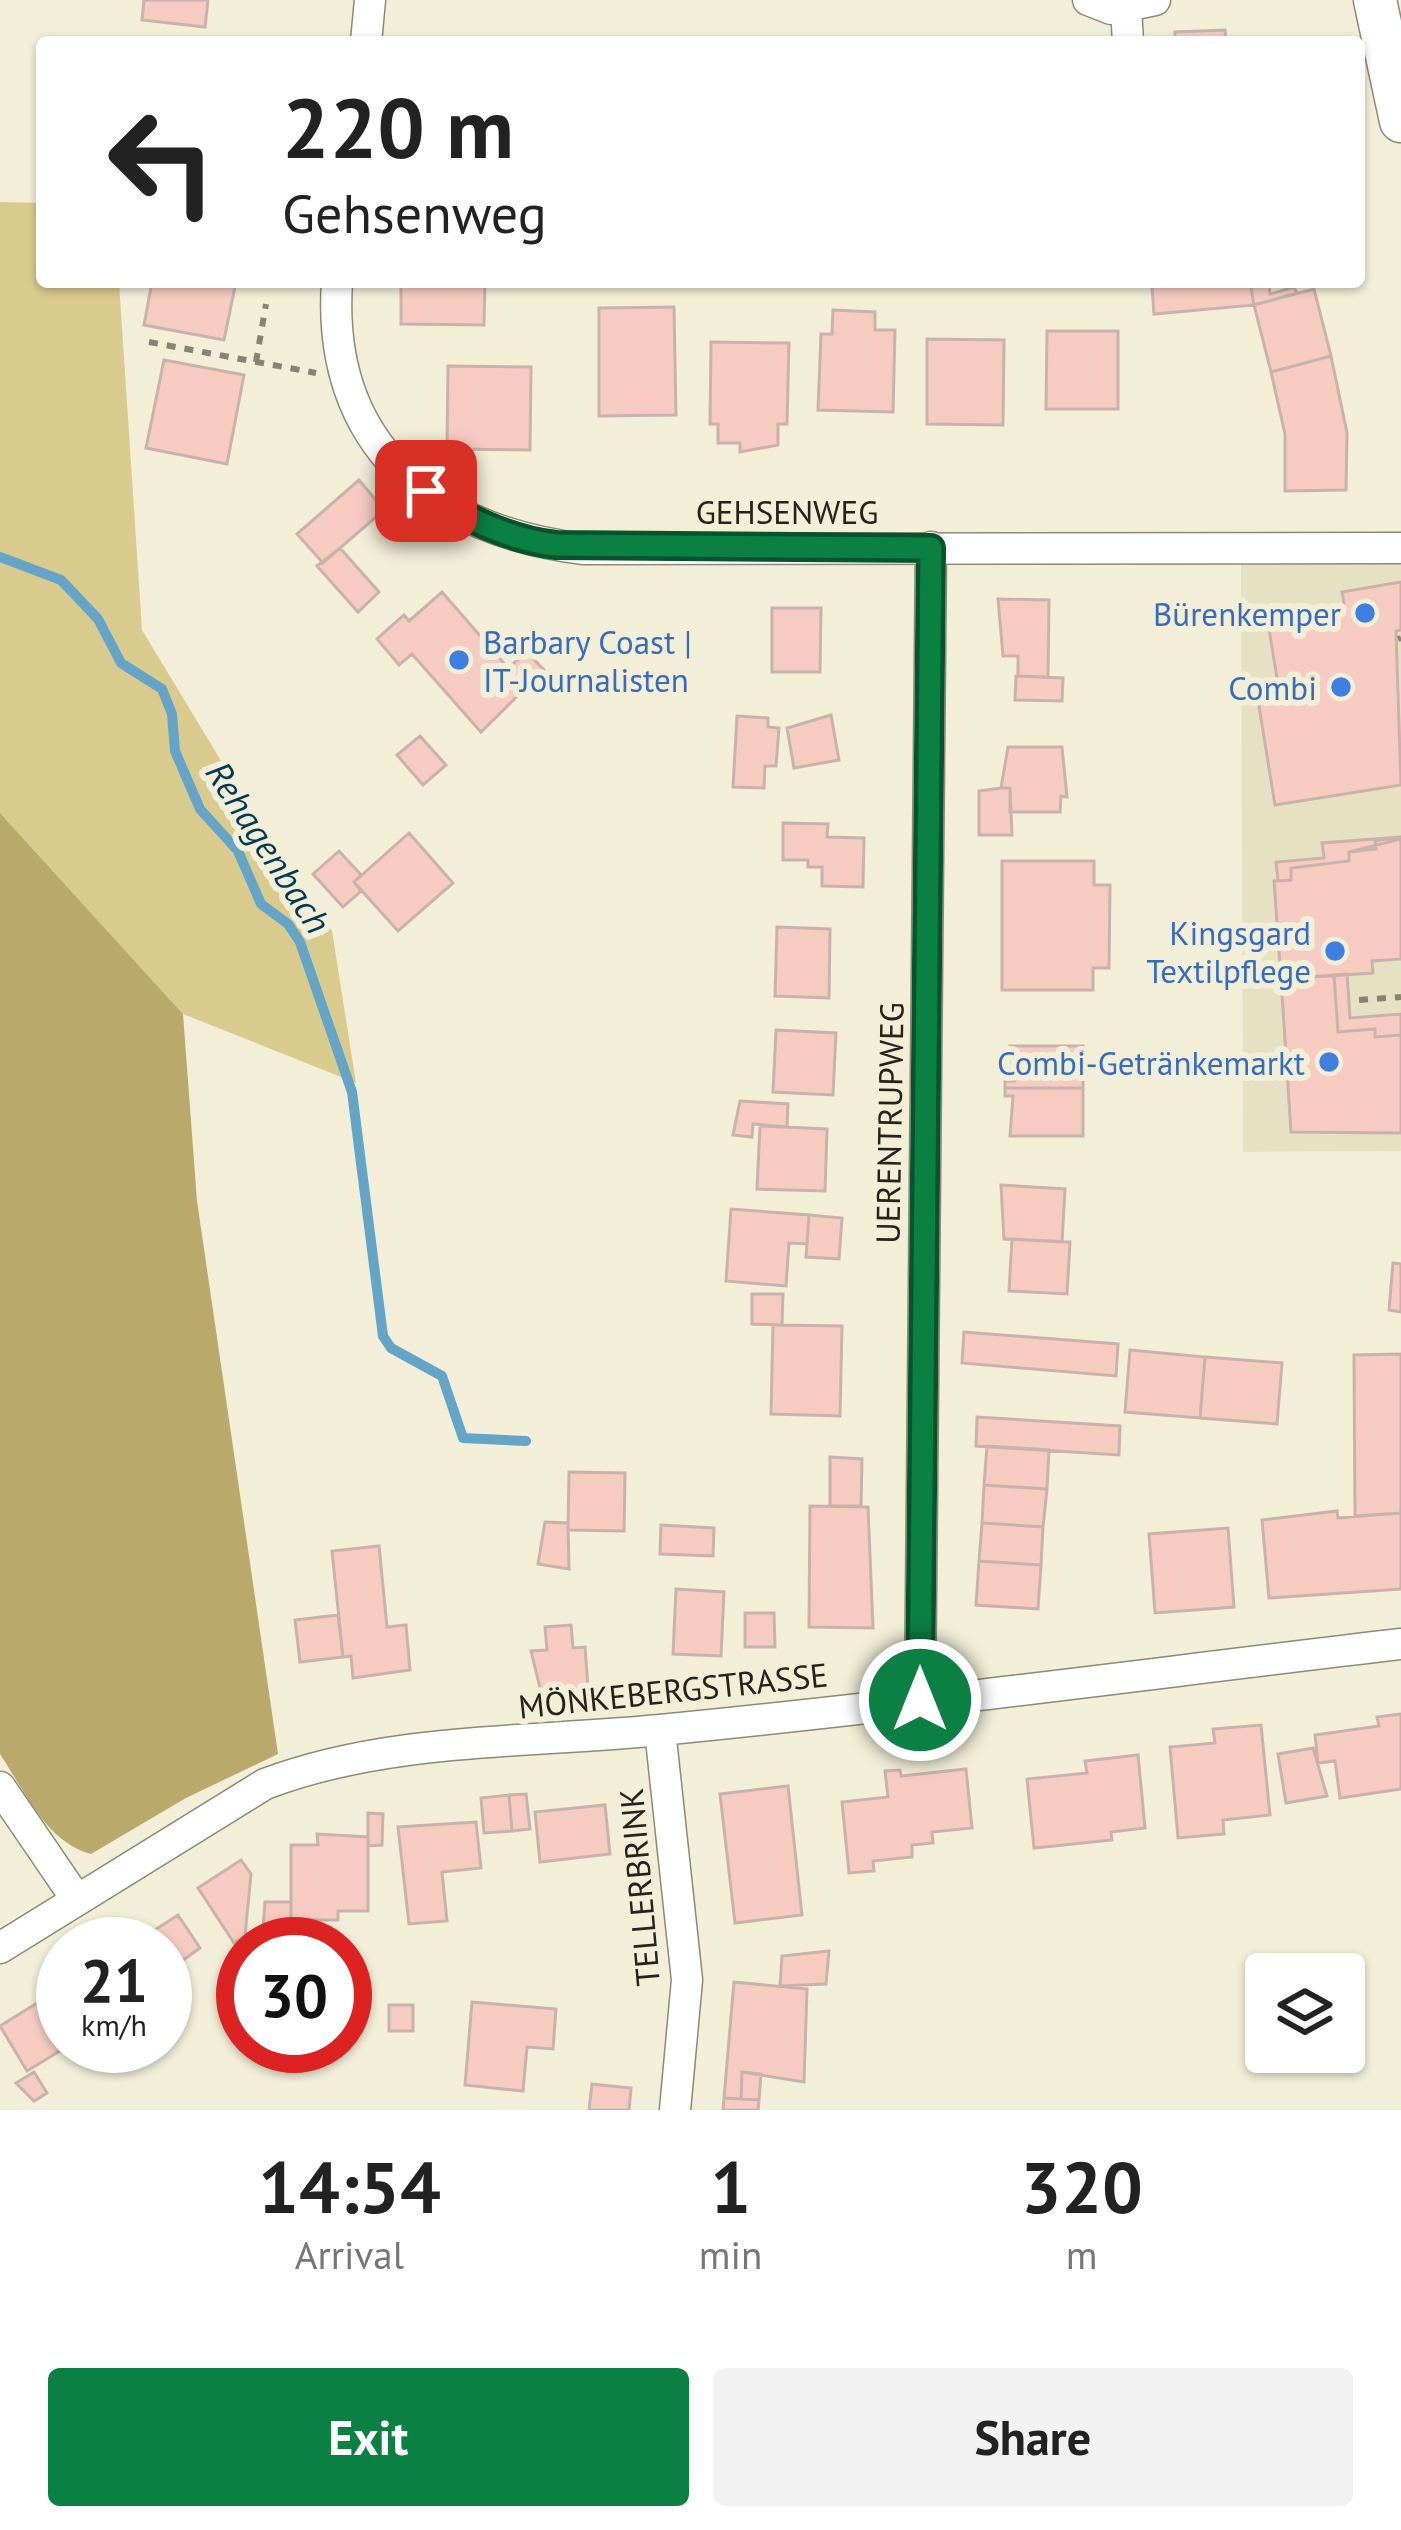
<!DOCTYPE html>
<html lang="en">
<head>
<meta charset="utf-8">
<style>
  body { margin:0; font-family:"PT Sans",sans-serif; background:#f2f2f2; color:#222; height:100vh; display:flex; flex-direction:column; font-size:45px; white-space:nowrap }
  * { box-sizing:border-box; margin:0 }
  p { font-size:39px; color:#767676 }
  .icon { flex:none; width:66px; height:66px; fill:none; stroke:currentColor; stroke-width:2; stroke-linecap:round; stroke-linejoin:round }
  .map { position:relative; height:2110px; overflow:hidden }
  .sheet { display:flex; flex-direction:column; background:#fff; flex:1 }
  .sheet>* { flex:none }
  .guide { position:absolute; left:36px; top:36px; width:1329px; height:252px; border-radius:12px; box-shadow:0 3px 9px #0004; background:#fff; color:#222; overflow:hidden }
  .buttons { position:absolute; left:1245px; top:1953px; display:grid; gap:24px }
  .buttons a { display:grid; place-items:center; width:120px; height:120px; border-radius:12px; background:#fff; box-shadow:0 3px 9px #0004; font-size:60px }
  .speed { position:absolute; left:36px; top:1917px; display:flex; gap:24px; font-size:60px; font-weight:700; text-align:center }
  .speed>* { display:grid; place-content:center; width:156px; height:156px; border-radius:50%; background:#fff; box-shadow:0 3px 9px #0004; line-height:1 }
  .speed small { font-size:30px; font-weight:400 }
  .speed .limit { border:18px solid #d22; background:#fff; color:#111 }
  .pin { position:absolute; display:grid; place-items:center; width:102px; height:102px; color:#fff; margin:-51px; border-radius:24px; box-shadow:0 6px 18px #0006 }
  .me { position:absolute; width:132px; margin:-66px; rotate:0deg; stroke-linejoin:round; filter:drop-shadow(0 0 9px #0008) }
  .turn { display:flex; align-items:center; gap:42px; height:252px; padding:0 48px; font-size:54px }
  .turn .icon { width:156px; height:156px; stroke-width:2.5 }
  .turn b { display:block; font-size:84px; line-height:102px }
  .eta { display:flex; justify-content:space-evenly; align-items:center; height:204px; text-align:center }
  .eta b { font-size:72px; font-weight:800; line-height:84px }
  .cta { display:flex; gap:24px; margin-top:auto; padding:24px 48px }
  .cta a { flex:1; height:138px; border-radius:12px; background:#0b8043; color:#fff; font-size:48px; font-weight:800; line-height:138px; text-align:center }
  .cta a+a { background:#f2f2f2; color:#222 }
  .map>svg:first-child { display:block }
</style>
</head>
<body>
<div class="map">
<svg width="1401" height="2110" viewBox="0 0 1401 2110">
  <rect width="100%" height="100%" fill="#f2eed8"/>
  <!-- built -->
  <path fill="#e7e1c4" d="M1241,563H1401V1151L1243,1152Z"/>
  <!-- green -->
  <path fill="#d9cb8e" d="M0,202L42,203V282H119L142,630L252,812L332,931L356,1083L183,1014L0,813Z"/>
  <!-- forest -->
  <path fill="#b9aa6c" d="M0,813L183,1014L197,1201L278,1754L186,1798L91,1854C46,1842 24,1790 0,1754Z"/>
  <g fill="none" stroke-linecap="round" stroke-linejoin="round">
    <!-- stream -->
    <path stroke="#64a4c7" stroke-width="10" d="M0,557L61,580L98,619L121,663L162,689L172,714L175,751L200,809L238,851L261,904L288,924L300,942L352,1092L383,1336L391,1348L442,1376L463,1438L526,1441"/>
  </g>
  <!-- building -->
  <path fill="#f6ccc2" stroke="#cab2ac" stroke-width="3" d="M144,0H208L205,27L142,20Z
    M1225,30L1226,42H1175V32Z
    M152,282H236L224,340L144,325Z
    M401,282H485L484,325L401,324Z
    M1200,282H1250L1254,305L1154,314L1152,287Z
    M1250,282H1269L1270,294L1294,287L1297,293L1254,305Z
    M1314,289L1331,356L1271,372L1254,305Z
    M674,307L676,415L599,416V308Z
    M833,310L875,312V330H895L893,412L818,410L821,334H832Z
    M1047,331H1118V409H1046Z
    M927,339L1004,340L1003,425L927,424Z
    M711,342L789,343L787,424H778V445L740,452V443H718V424H710Z
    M1331,356L1347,433L1346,490L1285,491V434L1271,372Z
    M164,360L244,375L227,464L146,448Z
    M448,366L531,367L530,450L447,449Z
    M359,480L384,510L323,563L297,534Z
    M340,548L379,592L358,612L317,566Z
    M1401,582V630L1396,631L1401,785L1275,805L1256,688L1278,684L1268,623L1345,610L1342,592Z
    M442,592L508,668L527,652L544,670L481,732L412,654L399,665L377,639L404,615L409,621Z
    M998,599L1049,600L1048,677L1018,676V656H1003Z
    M772,608H821L820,672H772Z
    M1016,676L1063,678L1062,701L1015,700Z
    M831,715L839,760L794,768L787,728Z
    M737,716L768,718V727L779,728L776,766H765L764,788L733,787Z
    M420,736L446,765L423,785L397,755Z
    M1008,747H1062L1067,797L1061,796L1060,812H1010V788H1001Z
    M1001,788H1010L1012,835H979V791Z
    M783,823L828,824L827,837L864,838L863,887L822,886V867H808V860H783Z
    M409,833L453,883L398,931L354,882Z
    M1401,837L1375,841L1376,849L1349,852V861L1291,868V880L1278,881L1276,862L1324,858L1322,843Z
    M1401,839V959L1372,961L1373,973L1281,979L1274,881L1291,880V868L1349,861V852Z
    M339,851L361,875L354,882L361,891L343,907L313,874Z
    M1002,861H1094V885H1110L1109,968H1093V990H1002Z
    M777,927L830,929L829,998L775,996Z
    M1347,974L1350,1018L1401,1014V1035L1375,1037V1029L1338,1032L1334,975Z
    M1334,975L1338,1032L1375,1029V1037L1401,1035V1133L1291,1132L1281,979Z
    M776,1030L836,1033L833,1095L773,1092Z
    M1010,1046H1083V1088H1005V1081H1014Z
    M1005,1088H1083V1136H1010L1013,1096H1005Z
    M740,1101L788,1104L787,1127L753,1124L752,1137L733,1135Z
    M760,1126L827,1129L825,1191L757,1189Z
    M1001,1185L1065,1189L1062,1242L1004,1239Z
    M731,1209L809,1215L807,1244L789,1243L786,1286L726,1281Z
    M809,1215L842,1218L839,1259L806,1257Z
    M1012,1239L1070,1242L1067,1294L1009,1291Z
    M1393,1263L1401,1264V1312L1389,1310Z
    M752,1294H783L782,1325L752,1324Z
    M773,1325L842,1326L840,1416L771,1414Z
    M964,1332L1118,1344L1116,1376L962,1363Z
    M1130,1350L1205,1357L1200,1418L1125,1412Z
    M1401,1354V1513L1355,1516L1354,1355Z
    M1205,1357L1282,1363L1277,1424L1200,1418Z
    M977,1417L1120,1426L1119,1455L976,1446Z
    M987,1446L1049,1450L1047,1489L984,1485Z
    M830,1457L862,1459L861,1506H830Z
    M569,1472L625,1473L624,1531L568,1530Z
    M984,1485L1047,1489L1043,1527L982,1523Z
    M810,1506L868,1507L873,1628L809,1627Z
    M1337,1511L1338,1518L1401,1513V1589L1269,1598L1262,1520Z
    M545,1522L568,1523L569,1569L538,1564Z
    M982,1523L1043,1527L1041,1565L979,1561Z
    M661,1525L714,1528L713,1556L660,1554Z
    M1228,1528L1234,1607L1155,1613L1149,1534Z
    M379,1546L387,1627L406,1625L410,1670L353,1678L351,1656L343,1657L332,1551Z
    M979,1561L1041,1565L1038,1609L976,1605Z
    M676,1589L724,1592L721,1656L673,1654Z
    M745,1613H774L775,1647H745Z
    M338,1615L343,1657L300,1662L295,1620Z
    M571,1625L573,1648L585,1647L588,1688L541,1692L531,1651L547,1650L545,1627Z
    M1401,1714V1789L1340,1798L1335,1761L1318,1763L1315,1735L1379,1726L1377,1717Z
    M1261,1725L1270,1815L1223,1820L1224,1834L1178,1838L1170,1747L1215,1743L1213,1729Z
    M1313,1748L1327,1796L1286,1803L1278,1754Z
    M1138,1755L1145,1828L1111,1832L1112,1840L1034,1848L1027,1779L1087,1773L1085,1761Z
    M966,1769L972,1828L932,1832L933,1843L912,1845V1857L873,1861L874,1871L849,1873L842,1802L888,1797L885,1771L900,1770L901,1776Z
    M788,1786L802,1915L735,1923L720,1794Z
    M526,1794L530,1829L512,1831L509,1795Z
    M509,1795L512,1831L484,1833L481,1798Z
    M605,1805L610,1854L540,1862L535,1812Z
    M368,1813L383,1814L382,1845L368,1846Z
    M476,1822L481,1868L442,1872L447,1921L409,1924L398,1827Z
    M317,1834L368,1837V1911H338V1920H291V1845H318Z
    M241,1860L251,1874L245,1936L234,1943L198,1888Z
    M265,1902H291V1941H262Z
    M178,1915L200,1948L165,1973V1944H133Z
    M829,1951L826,1984L780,1986L782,1956Z
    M734,1982L807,1989L804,2082L742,2072L741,2099L724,2098Z
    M63,1987V2046H68L27,2071L0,2026Z
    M472,2002L556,2009L553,2049L527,2047L523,2091L465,2085Z
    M389,2005H413V2031H389Z
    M34,2072L47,2093L34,2101L16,2083Z
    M742,2072L761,2074L759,2100L741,2099Z
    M592,2084L631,2088L629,2110H589Z
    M724,2098L759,2100L758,2110H723Z"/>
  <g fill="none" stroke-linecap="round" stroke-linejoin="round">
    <!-- street casing -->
    <g stroke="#8d8976" stroke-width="33">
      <path id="street" d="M1088,0L1111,9L1155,0
        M1126,8L1128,42
        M366,42L370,0
        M337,282C326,444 432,531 584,549L1401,548
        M920,1700L931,547
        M660,1730L687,1980L675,2110
        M0,1787L75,1897
        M0,1948L265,1784C389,1737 528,1743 660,1730C907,1706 1154,1673 1401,1644"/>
    </g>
    <!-- secondary casing -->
    <g stroke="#8d8976" stroke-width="45">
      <path id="secondary" d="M1375,0L1401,121"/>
    </g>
    <!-- path -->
    <path stroke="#868375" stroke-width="6" stroke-dasharray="9 9" stroke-linecap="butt" d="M149,342L316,373
      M256,362L266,304
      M1398,639L1401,638
      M1359,1000L1401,997"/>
    <!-- street -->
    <use href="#street" stroke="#fff" stroke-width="30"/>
    <!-- secondary -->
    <use href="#secondary" stroke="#fff" stroke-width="42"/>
  </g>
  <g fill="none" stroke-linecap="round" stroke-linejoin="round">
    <!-- route casing -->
    <g stroke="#07532c" stroke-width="30">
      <path id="route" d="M426,491C462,518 512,540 556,545L931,548L920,1700"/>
    </g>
    <!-- route -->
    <use href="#route" stroke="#0b8043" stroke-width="21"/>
  </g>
  <!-- markers -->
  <g fill="#3f7fe0" stroke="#f2eed8" stroke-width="4.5">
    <circle cx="1365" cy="613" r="12"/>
    <circle cx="459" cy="660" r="12"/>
    <circle cx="1341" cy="687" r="12"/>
    <circle cx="1335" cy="951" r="12"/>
    <circle cx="1329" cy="1062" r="12"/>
  </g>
  <g text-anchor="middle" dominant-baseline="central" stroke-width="12" stroke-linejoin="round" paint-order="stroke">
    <!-- street labels -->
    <g font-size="33" fill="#24221a" stroke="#f2eed8">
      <text x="787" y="511">GEHSENWEG</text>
      <text transform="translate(889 1123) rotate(-89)">UERENTRUPWEG</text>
      <text transform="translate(673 1690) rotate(-6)">MÖNKEBERGSTRASSE</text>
      <text transform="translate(639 1887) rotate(-95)">TELLERBRINK</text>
    </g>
    <!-- shop labels -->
    <g font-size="33" fill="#366cbe" stroke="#f2eed8" text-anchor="end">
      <text x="1341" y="613">Bürenkemper</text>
      <text x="483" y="641" text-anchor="start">Barbary Coast |<tspan x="483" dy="38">IT-Journalisten</tspan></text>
      <text x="1317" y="687">Combi</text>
      <text x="1311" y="932">Kingsgard<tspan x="1311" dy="38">Textilpflege</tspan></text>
      <text x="1305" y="1062">Combi-Getränkemarkt</text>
    </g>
    <!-- water labels -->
    <g font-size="36" font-style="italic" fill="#003a52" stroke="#f2eed8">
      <text transform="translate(269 847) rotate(57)">Rehagenbach</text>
    </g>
  </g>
</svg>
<div class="buttons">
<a><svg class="icon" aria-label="layers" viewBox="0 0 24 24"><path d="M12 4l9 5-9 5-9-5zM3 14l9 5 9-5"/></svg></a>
</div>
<div class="speed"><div>21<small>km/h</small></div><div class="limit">30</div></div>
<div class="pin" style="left:426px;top:491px;background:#d93025"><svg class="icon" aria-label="arrive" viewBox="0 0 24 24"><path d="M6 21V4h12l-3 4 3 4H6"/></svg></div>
<svg class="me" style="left:920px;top:1700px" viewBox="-20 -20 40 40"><circle r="17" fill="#0b8043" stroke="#fff" stroke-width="3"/><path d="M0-11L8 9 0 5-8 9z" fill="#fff"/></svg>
<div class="guide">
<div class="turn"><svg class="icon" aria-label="left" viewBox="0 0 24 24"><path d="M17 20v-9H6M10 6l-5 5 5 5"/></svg><div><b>220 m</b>Gehsenweg</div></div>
</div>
</div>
<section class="sheet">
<div class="eta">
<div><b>14:54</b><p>Arrival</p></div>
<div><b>1</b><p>min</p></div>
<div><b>320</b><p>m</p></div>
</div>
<div class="cta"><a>Exit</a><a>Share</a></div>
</section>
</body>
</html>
